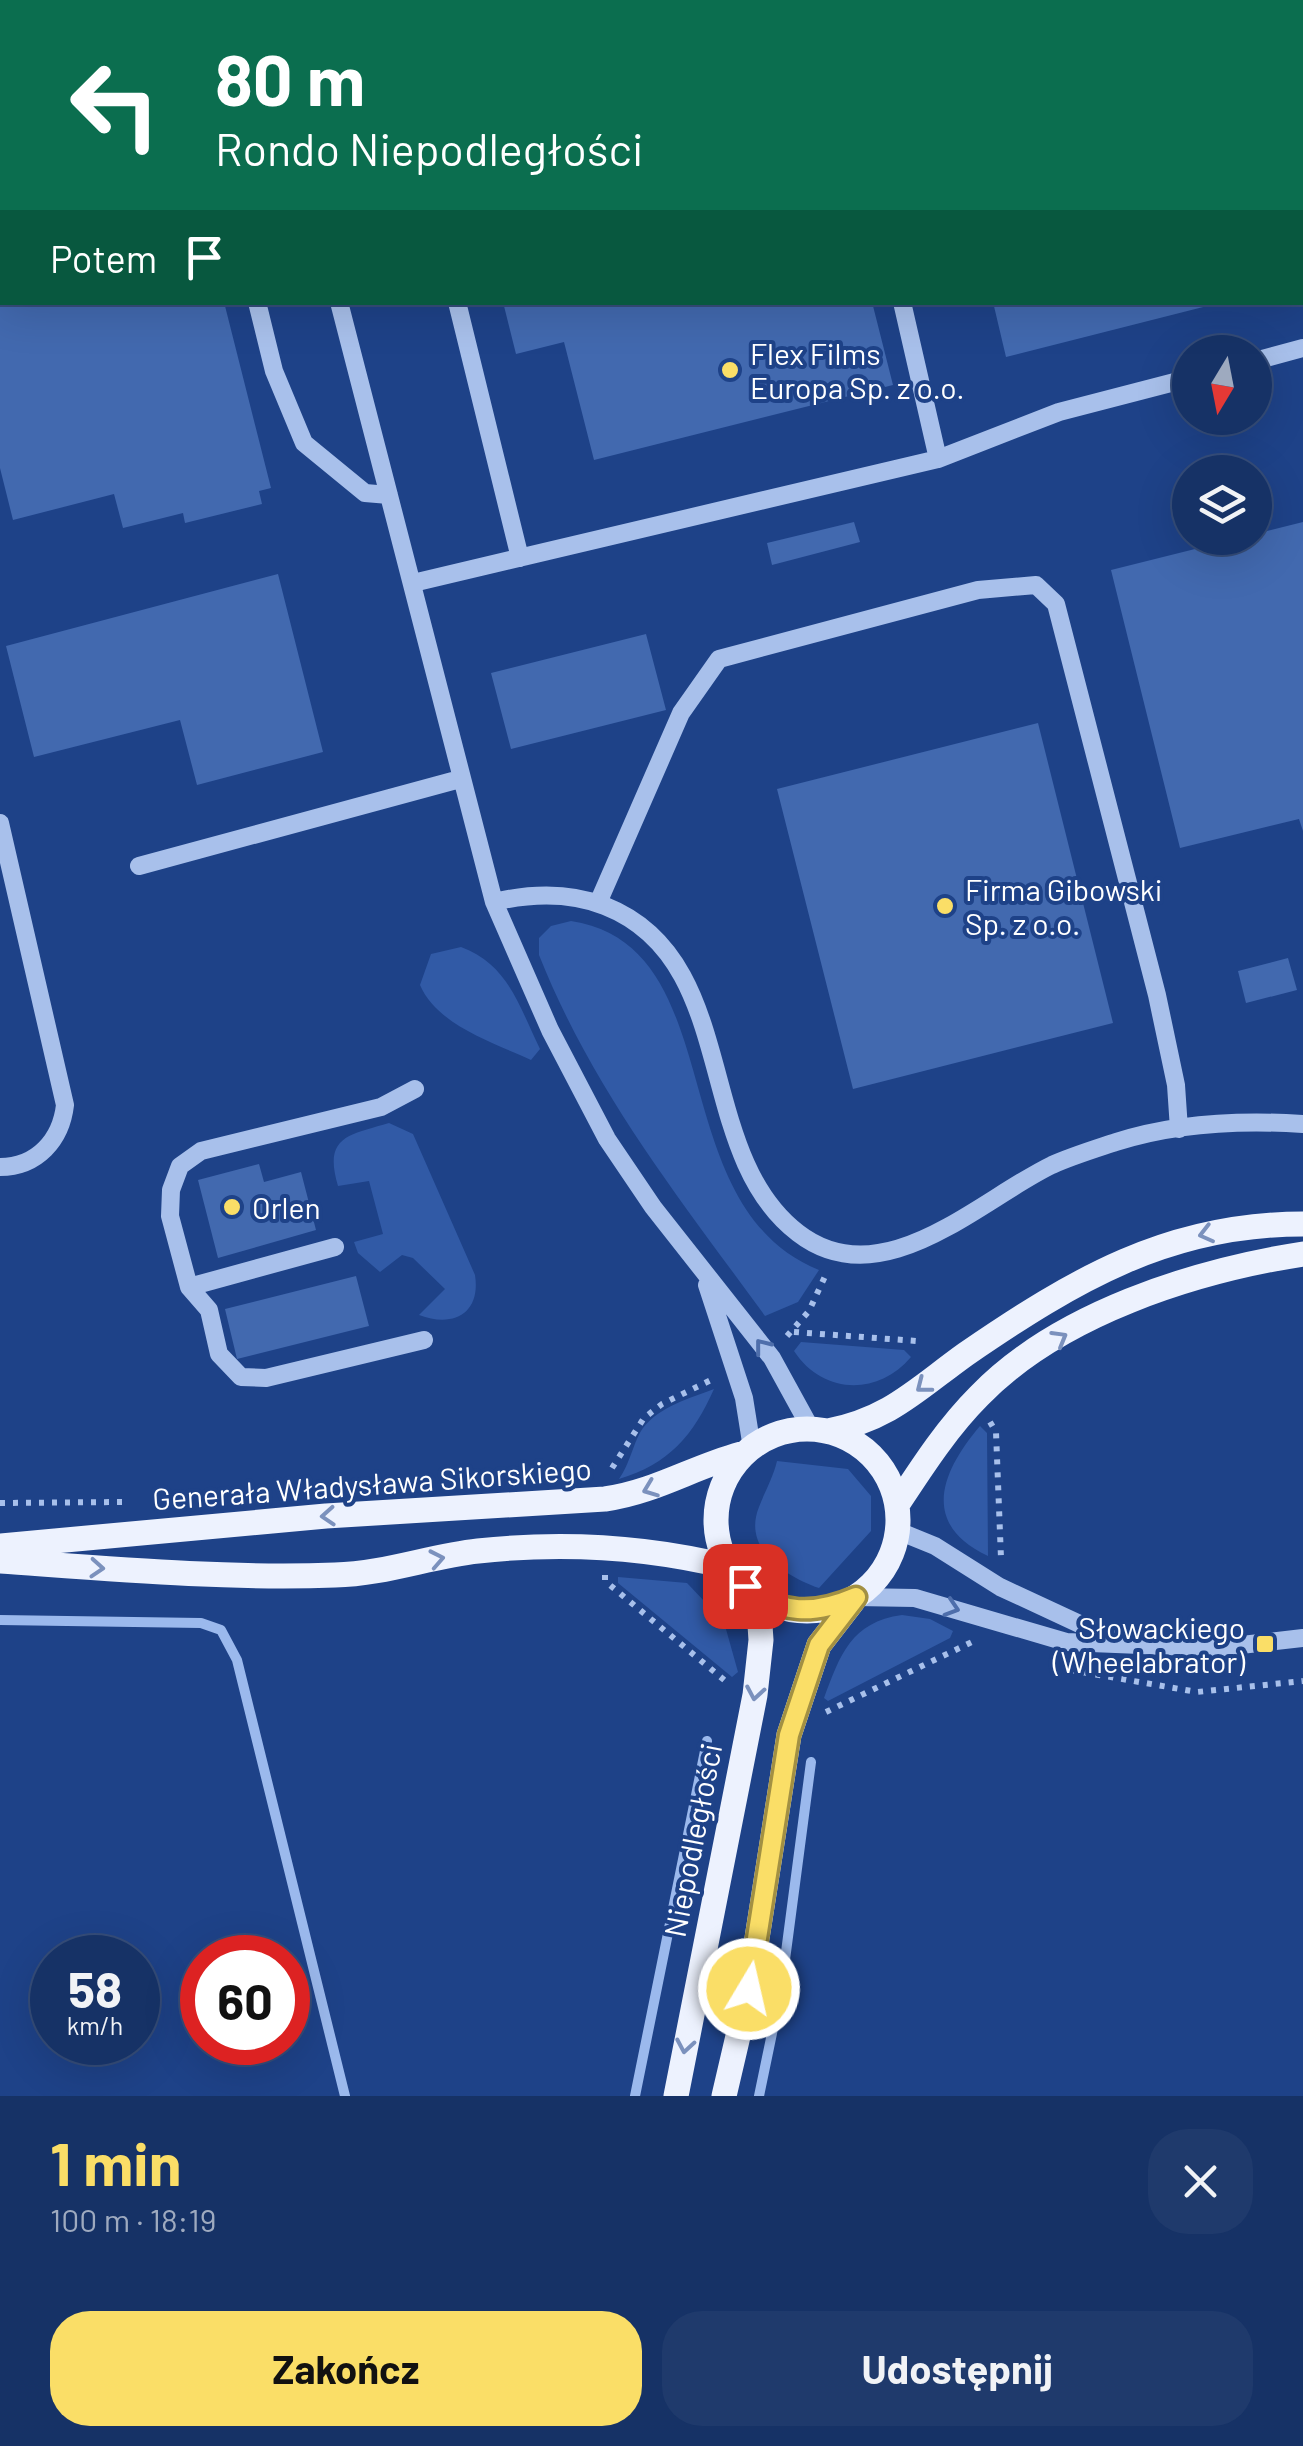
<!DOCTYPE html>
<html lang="pl">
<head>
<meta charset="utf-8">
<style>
  body { margin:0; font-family:Barlow,sans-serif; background:#1f3a6c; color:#f1f3f6; height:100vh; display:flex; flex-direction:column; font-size:38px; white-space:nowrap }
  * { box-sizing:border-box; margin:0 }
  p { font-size:32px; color:#9eaabf }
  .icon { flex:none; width:55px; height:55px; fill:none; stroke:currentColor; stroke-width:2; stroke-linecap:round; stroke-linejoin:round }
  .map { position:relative; height:2096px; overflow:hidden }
  .side { display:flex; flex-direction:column; background:#163266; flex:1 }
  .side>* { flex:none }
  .top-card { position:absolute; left:0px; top:0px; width:1305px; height:305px; box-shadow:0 10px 40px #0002,0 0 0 2px #354d7a; background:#0b6e4f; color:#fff; overflow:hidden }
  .needle { width:65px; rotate:190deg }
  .fabs { position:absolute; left:1172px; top:335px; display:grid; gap:20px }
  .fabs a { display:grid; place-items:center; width:100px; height:100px; border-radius:50%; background:#163266; box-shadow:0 10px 40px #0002,0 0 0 2px #354d7a; font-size:50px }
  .speed { position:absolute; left:30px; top:1935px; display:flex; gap:20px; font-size:50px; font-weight:700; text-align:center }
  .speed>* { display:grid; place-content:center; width:130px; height:130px; border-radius:50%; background:#163266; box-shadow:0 10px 40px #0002,0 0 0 2px #354d7a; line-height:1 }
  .speed small { font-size:25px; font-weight:400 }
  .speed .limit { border:15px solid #d22; background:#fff; color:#111 }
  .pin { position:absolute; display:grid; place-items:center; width:85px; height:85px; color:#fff; margin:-42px; border-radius:20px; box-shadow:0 5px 15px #0006 }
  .me { position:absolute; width:110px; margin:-55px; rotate:9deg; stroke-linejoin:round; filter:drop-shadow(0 0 8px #0008) }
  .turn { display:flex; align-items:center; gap:35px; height:210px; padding:0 50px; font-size:45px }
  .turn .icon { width:130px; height:130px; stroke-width:2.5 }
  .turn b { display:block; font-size:70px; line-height:85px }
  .then { display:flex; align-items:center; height:95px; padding:0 50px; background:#0003; gap:20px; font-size:38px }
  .round { display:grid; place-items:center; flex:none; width:105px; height:105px; border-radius:40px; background:#1f3a6c }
  .headline { display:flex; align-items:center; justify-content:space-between; height:170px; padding:0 50px }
  h1 { font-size:60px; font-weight:700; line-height:75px; color:#fade67 }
  .cta { display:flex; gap:20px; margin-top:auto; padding:20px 50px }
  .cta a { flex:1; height:115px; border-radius:40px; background:#fade67; color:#111; font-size:40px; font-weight:700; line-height:115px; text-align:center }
  .cta a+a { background:#1f3a6c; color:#f1f3f6 }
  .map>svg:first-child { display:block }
</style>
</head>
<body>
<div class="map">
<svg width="1303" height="2096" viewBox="0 0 1303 2096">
  <rect width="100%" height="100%" fill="#1e4288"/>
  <!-- green -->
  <path fill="#315aa6" d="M571,921C734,946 659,1205 819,1270L798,1302L765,1316C680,1199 593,1091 539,955V938L551,926Z
    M461,947C508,964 519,1006 540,1049L531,1060C494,1043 437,1025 420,985L431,954Z
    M389,1123L413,1134L475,1275C481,1314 453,1328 419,1315L445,1289L413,1258L402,1255L380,1272L358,1253L354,1242L383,1234L369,1181L338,1186C323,1136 349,1135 389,1123Z
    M801,1342L904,1350L911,1357C877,1397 822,1394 794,1351Z
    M714,1389C693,1436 669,1464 619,1479C630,1464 634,1440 643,1428C659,1407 690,1398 714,1389Z
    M980,1426L987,1433L988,1556C920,1524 941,1472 980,1426Z
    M777,1461L848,1469L871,1496V1531L819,1588C785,1576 742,1549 759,1507C765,1491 773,1478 777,1461Z
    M618,1577L687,1583L724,1622L738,1672L732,1677L618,1583Z
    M902,1615L930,1619L953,1631L950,1638L828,1701L824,1698C840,1655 851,1622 902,1615Z"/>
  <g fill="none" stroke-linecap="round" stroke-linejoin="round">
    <!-- stream -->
    <path stroke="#9bb9ed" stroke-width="10" d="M0,1620L201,1623L221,1630L237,1660L345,2096
      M635,2096L707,1741
      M759,2096L781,1990L811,1762"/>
  </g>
  <!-- building -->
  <path fill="#4269af" d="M0,302H224L271,488L259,491L262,504L185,523L183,513L123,528L114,494L13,520L0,468Z
    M503,302H872L893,385L594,460L564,342L516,354Z
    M993,302H1215V304L1006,357Z
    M854,522L860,542L772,565L767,543Z
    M1303,522V831L1299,819L1180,848L1111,570Z
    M278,574L323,752L197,785L180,720L34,757L6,646Z
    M646,634L666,710L511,749L491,673Z
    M1038,723L1113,1023L853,1089L777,789Z
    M1288,958L1297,990L1246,1003L1238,971Z
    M259,1164L264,1182L301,1172L316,1230L218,1258L198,1180Z
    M356,1276L369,1326L237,1359L225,1309Z"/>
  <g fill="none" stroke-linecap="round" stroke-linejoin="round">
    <!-- path -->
    <path stroke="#a8c0eb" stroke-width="6" stroke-dasharray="5 8" stroke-linecap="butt" d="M794,1332L917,1341
      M787,1336L809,1311L827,1272
      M990,1422L996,1432L1001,1558
      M612,1468L644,1418L662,1404L711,1380
      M0,1503L124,1502
      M605,1575V1581L729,1684
      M1070,1670L1197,1692L1303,1681
      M826,1712L972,1642"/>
    <!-- minor -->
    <path stroke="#a8c0eb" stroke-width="18" d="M185,0L186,2
      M383,0L384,2
      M832,0V2
      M1294,0V2
      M1302,34L1303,36
      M257,302L274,371L304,443L365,493L389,495
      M339,302L494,902L550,1030L607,1139L653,1207L772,1358L811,1429
      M457,302L520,558
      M1255,361L1303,348
      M938,459L1059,412L1190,378
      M413,583L938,459L902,302
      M0,823L65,1105C61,1140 37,1167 0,1167
      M139,866L460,779
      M494,902C532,893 569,892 605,906C742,960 692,1152 798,1233C882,1298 979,1200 1052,1165C1072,1156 1095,1149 1116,1142C1175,1123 1241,1120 1303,1124
      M598,903L681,713L719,659L978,590L1036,585L1056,604L1157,995L1176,1085L1179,1129
      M415,1089L381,1107L201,1151L180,1166L171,1190L170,1216L189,1287L209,1310L219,1354L241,1377L266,1378L424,1340
      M707,1285L744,1398L752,1448
      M189,1287L335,1247
      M898,1531L935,1546L1000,1587L1114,1640
      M856,1597L915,1598L1066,1642L1215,1648L1303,1638"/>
    <!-- major -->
    <path stroke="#edf2fe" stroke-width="25" d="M716 1520a91 91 0 1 1 182 0a91 91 0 1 1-182 0Z
      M828,1431C890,1419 917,1389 966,1354C1074,1280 1168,1224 1303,1224
      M897,1505C922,1467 947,1428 979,1396C1058,1314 1194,1271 1303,1254
      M0,1546L326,1516L605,1499C655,1492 693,1467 741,1454
      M0,1561C112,1569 224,1579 335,1575C384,1574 431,1556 478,1551C561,1542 648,1547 729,1567
      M676,2096L755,1695L761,1640L758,1596
      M724,2096L749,1989L789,1735L819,1645L853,1601"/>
  </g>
  <!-- one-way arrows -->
  <defs><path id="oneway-chevron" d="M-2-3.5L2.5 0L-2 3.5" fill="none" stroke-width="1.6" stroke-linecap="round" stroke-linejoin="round" transform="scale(2.5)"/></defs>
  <g stroke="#7b91bd">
    <use href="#oneway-chevron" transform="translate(1206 1234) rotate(166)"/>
    <use href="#oneway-chevron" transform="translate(1060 1338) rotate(-30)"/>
    <use href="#oneway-chevron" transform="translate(923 1386) rotate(142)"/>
    <use href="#oneway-chevron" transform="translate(650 1489) rotate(159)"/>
    <use href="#oneway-chevron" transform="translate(328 1516) rotate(176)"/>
    <use href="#oneway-chevron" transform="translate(437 1559) rotate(-11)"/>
    <use href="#oneway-chevron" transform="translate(97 1568) rotate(4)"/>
    <use href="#oneway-chevron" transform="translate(755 1693) rotate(100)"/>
    <use href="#oneway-chevron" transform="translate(685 2046) rotate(100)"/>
  </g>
  <g stroke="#4e6eab">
    <use href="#oneway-chevron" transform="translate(762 1346) rotate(-128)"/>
    <use href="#oneway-chevron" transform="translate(952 1608) rotate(18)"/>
  </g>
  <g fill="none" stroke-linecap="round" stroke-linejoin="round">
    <!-- route casing -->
    <g stroke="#a29043" stroke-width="25">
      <path id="route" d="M745,1586C781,1615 814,1615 856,1597L819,1645L789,1735L749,1989"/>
    </g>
    <!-- route -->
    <use href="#route" stroke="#fade67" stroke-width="18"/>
  </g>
  <!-- markers -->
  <g fill="#fade67" stroke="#1e4288" stroke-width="4">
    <circle cx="730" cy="370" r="10"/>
    <circle cx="945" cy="906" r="10"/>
    <circle cx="232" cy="1207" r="10"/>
    <rect x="1255" y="1634" width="20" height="20" rx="5"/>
  </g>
  <g text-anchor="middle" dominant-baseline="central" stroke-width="8" stroke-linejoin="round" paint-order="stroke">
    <!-- poi labels -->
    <g font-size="30" fill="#fff" stroke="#1e4288" text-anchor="start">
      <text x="750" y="353">Flex Films<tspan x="750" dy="34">Europa Sp. z o.o.</tspan></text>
      <text x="965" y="889">Firma Gibowski<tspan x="965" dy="34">Sp. z o.o.</tspan></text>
      <text x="252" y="1207">Orlen</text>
      <text x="1245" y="1627" text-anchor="end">Słowackiego<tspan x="1245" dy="34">(Wheelabrator)</tspan></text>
    </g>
    <!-- street labels -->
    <g font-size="30" fill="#fff" stroke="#1e4288">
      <text transform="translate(372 1483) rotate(-4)">Generała Władysława Sikorskiego</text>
      <text transform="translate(692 1840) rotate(-79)">Niepodległości</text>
    </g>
  </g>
</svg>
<div class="fabs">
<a><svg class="needle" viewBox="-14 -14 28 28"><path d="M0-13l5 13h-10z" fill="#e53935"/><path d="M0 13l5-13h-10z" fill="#9eaabf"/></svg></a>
<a><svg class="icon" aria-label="layers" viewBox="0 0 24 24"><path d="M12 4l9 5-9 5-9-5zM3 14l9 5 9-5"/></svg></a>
</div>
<div class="speed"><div>58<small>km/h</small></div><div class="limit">60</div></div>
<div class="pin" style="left:745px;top:1586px;background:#d93025"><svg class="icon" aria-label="arrive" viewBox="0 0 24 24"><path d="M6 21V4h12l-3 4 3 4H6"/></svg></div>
<svg class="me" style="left:749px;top:1989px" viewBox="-20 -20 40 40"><circle r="17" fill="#fade67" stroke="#fff" stroke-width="3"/><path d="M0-11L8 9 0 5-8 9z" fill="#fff"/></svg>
<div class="top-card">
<div class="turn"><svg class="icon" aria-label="left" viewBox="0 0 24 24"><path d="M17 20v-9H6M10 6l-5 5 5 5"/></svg><div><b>80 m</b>Rondo Niepodległości</div></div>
<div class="then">Potem<svg class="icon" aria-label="arrive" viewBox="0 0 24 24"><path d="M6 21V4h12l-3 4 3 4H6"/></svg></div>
</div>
</div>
<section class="side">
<div class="headline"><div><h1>1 min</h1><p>100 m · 18:19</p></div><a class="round"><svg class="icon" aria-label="close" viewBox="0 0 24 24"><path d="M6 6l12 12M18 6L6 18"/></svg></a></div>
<div class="cta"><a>Zakończ</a><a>Udostępnij</a></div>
</section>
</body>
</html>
